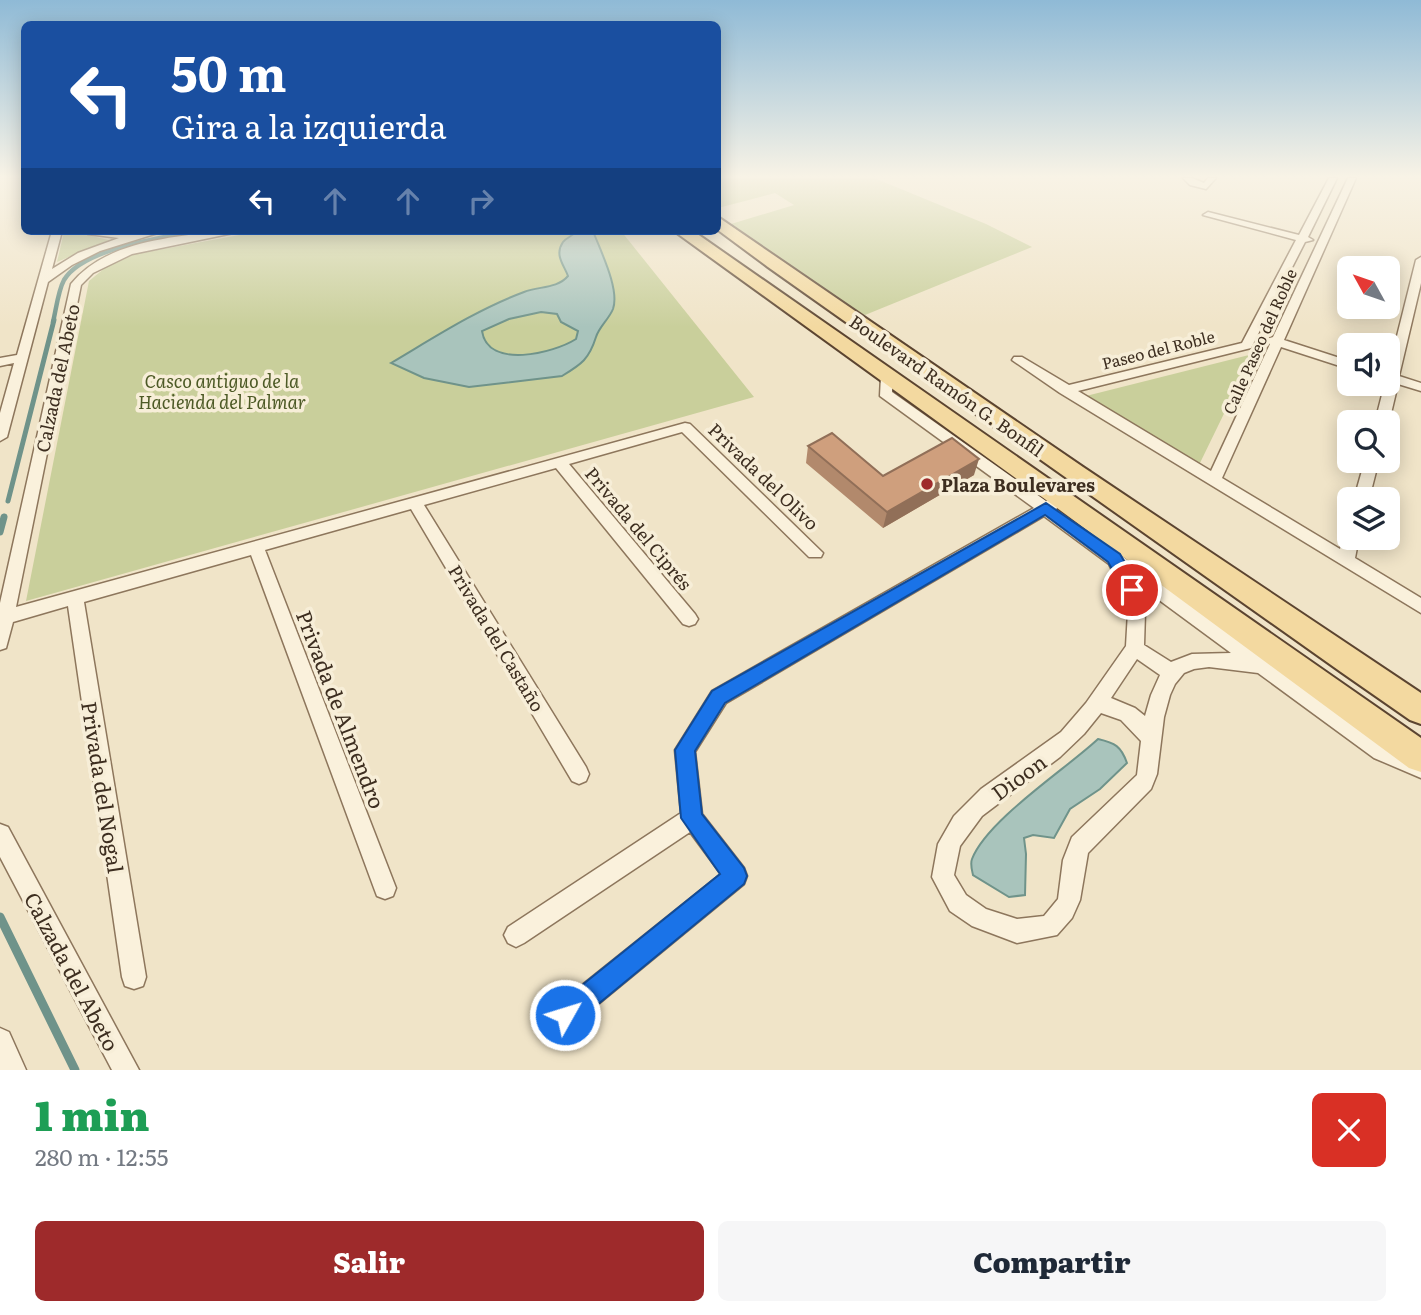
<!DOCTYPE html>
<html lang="es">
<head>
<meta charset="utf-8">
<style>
  body { margin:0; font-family:Literata,serif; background:#f6f6f7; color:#1f2937; height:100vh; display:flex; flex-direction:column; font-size:26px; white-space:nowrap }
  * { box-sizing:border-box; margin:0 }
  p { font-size:23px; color:#747a83 }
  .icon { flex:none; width:38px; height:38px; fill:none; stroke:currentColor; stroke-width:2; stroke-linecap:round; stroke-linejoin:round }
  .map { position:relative; height:1070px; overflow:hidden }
  .details { display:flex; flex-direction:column; background:#fff; flex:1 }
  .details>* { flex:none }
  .hud { position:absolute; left:21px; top:21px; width:700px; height:214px; border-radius:10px; box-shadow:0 4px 18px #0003; background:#1a4fa0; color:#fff; overflow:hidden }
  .needle { width:46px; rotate:310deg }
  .controls { position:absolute; left:1337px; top:256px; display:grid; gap:14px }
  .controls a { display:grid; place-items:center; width:63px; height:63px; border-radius:10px; background:#fff; box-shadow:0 4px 18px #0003; font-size:35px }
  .pin { position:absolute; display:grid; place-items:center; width:60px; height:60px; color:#fff; margin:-30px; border:4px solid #fff; border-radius:50%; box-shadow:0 2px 7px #0007 }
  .me { position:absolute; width:77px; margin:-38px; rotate:51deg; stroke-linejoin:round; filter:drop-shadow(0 0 5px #0008) }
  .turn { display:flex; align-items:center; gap:24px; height:147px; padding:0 35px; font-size:32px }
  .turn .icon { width:91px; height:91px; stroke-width:2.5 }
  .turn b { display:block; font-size:49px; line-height:60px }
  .lanes { display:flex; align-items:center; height:66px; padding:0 35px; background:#0003; justify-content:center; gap:35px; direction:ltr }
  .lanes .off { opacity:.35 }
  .round { display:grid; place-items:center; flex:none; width:74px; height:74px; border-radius:10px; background:#f6f6f7 }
  .overview { display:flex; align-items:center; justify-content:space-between; height:119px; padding:0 35px }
  h1 { font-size:42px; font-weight:800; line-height:52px; color:#1e9e55 }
  .action { display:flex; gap:14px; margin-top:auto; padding:14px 35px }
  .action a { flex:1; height:80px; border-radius:10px; background:#9e2a2b; color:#fff; font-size:28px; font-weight:800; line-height:80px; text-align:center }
  .action a+a { background:#f6f6f7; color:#1f2937 }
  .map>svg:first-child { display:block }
</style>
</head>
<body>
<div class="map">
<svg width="1421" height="1070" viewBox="0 0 1421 1070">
  <rect width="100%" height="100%" fill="#f0e4c8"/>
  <!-- green -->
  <path fill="#c9cf9b" d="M718,178H874L986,224L1032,247L865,315L783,270V261L731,224L794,205L775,193L718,208Z
    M69,231L109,240L57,262L64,232Z
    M262,231H621L754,397L26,601L89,281L111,263L130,255Z
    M1253,354L1199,465L1086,396Z"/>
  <!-- water -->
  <path fill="#a9c4bc" stroke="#6f938a" stroke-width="2" fill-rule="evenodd" d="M577,231H593C600,250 620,289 613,309C609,319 599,327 596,337C589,359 582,364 562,376L469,387L424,378L391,363C435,337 476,310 524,292C539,286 557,289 568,276C564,265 554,255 563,242C567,237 573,236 577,231ZM541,312L557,314L561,322L578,331L576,339C554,353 488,370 482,331L509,319Z
    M1098,739C1115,743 1121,746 1127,763L1100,789L1070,809L1054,838L1033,835L1024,838L1026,854L1025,895L1009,897L973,875C972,870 970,864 972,859C987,820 1066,769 1098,739Z"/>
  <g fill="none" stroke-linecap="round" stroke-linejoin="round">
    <!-- stream-far3 -->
    <path stroke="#6f938a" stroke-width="4.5" d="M53,322C56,310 58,291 64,280C83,248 165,237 199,231"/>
    <!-- stream-far2 -->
    <path stroke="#6f938a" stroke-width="5" d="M8,501L54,320"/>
    <!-- stream-far1 -->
    <path stroke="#6f938a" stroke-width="7" d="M0,532L4,517"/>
    <!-- stream -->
    <path stroke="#6f938a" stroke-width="9" d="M0,917L75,1070"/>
    <!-- minor casing -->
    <g stroke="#8d765c" stroke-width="3">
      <path id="minor" d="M1183,178H1192L1204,183L1208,178H1216L1206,189L1190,185Z
        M1329,178H1337L1308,237L1313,240L1305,242L1251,348L1078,391L1211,471L1270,344L1264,340L1273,337L1348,178H1356L1284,340L1349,361V369L1281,347L1222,478L1340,549L1345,533L1349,532V537H1359L1355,558L1421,598V613L1060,393L1012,360L1014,357H1022L1069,385L1242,343L1296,240L1203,215L1208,212L1299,235Z
        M52,231H62L52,269L78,253L119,238L88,234L83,231H114L128,235L144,231H164L100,251L72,265L48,282L7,437L0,441V413L14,363L0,366V358L17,355Z
        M218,231H243L132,254L93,273L81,285L16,607L685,423L690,424L823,553L821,557H809L682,432L569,464L695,614L698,619L695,624L689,626L683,624L556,468L424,505L586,767L589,774L586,781L579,784L572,781L411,509L265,550L396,888L393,896L385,899L377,896L374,888L251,555L84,602L146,977L143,986L134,989L125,986L122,977L68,606L13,622L6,648L0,650V603L71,284C105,242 168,238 218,231Z
        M1421,257V283L1399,376L1421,383V391L1398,384L1389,422H1375L1385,383H1388V372L1416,260Z
        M887,372L893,376L892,392L1046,501L1062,494L1067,495L1070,499L1056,509L1388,746L1421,759V778L1374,758L1258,673L1209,667L1194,669L1184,673L1175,684L1170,695L1164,717L1157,774L1151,789L1088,853L1080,900L1072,918L1057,935L1017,943L972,926L950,911L932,877L938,844L954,816L981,789L1061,732L1086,703L1126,646L1128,612L1122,590L1109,564L1044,516L726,703L695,752L702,814L744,868L747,876L744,884L574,1024L565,1027L556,1024L553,1015L556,1006L721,874L690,832L524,943L516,947L508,943L504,935L508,927L681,813L675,750L712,691L1034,508L880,396L881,376ZM1136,583L1231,653L1192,654L1171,662L1144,645L1145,612ZM1137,659L1160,675L1151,695L1145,716L1135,708L1111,698ZM1101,713L1121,720L1141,741L1137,775L1072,837L1063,860L1058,899L1044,916L1017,919L986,909L966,895L954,875L960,846L982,816L1060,757L1084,734Z
        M1365,460H1379L1369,499H1354Z
        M0,824L8,827L139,1070H112L0,857Z
        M0,1028L9,1032L26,1070H0Z"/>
    </g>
    <!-- primary casing -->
    <g stroke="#5b4430" stroke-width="4">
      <path id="primary" d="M718,217L1083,467L1421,693V724L1410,720L1341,672L768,267L718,230Z
        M674,231H693L1421,738V772L1409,768L1053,505Z"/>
    </g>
    <!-- minor -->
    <use href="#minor" fill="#faf1dc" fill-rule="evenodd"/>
    <!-- primary -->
    <use href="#primary" fill="#f3d9a0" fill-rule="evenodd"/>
  </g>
  <!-- wall -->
  <path fill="#b2896c" d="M808,446L883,476L974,475L883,528L806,463Z"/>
  <!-- shaded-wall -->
  <path fill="#916f58" d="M979,459L974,475L883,528L887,512Z"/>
  <!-- building -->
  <path fill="#cf9f7d" stroke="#916f58" stroke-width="2" d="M832,433L883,476L952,438L979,459L887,512L808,446Z"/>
  <!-- sky -->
  <linearGradient id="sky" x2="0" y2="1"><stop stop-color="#8fbad6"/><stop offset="0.54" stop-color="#f8f3e6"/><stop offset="1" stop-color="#f8f3e6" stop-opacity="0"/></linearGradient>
  <rect width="1421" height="327" fill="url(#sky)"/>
  <!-- route -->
  <path fill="#1a73e8" stroke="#114b97" stroke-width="2" d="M1046,503L1120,554L1141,590L1138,594H1126L1108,562L1045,515L725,703L695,751L702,814L744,868L747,876L744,884L574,1024L565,1028L556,1024L553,1015L556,1006L720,874L681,818L675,750L712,691Z"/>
  <!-- markers -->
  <circle fill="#9e2a2b" stroke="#f7eed8" stroke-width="2.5" cx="927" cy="484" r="7"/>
  <g text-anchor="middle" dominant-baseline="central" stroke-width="7" stroke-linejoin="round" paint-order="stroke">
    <!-- far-street labels -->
    <g font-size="16" fill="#3d2e20" stroke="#f7eed8">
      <text transform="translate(1259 341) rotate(-66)">Calle Paseo del Roble</text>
      <text transform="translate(1158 349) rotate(-14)">Paseo del Roble</text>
    </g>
    <!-- street labels -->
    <g font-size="18" fill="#3d2e20" stroke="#f7eed8">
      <text transform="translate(57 378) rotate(-78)">Calzada del Abeto</text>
      <text transform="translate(947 385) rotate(35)">Boulevard Ramón G. Bonfil</text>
      <text transform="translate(764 476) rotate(44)">Privada del Olivo</text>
      <text transform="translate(639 528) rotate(50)">Privada del Ciprés</text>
      <text transform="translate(497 638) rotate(59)">Privada del Castaño</text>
    </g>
    <!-- park labels -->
    <g font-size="18" font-style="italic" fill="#4d5a26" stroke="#f7eed8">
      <text x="222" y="380">Casco antiguo de la<tspan x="222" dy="21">Hacienda del Palmar</tspan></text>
    </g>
    <!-- poi labels -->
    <g font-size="18" font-weight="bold" fill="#3d2e20" stroke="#f7eed8" text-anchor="start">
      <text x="941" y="484">Plaza Boulevares</text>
    </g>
    <!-- near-street labels -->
    <g font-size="21" fill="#3d2e20" stroke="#f7eed8">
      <text transform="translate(342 709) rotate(69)">Privada de Almendro</text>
      <text transform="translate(1018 776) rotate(-36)">Dioon</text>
      <text transform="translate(104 787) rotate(81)">Privada del Nogal</text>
      <text transform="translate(73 971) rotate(62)">Calzada del Abeto</text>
    </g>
  </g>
</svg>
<div class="controls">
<a><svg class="needle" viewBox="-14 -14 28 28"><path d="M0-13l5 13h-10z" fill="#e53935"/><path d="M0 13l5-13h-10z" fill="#747a83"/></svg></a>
<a><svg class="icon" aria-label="sound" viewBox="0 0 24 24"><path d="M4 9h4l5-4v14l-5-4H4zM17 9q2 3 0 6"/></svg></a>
<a><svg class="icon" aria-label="search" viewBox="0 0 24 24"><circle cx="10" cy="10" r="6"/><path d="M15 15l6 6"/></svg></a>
<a><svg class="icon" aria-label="layers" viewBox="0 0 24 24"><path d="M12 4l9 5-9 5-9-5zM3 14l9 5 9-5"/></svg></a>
</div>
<div class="pin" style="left:1132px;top:590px;background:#d93025"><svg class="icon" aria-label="arrive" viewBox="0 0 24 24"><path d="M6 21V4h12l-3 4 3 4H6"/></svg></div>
<svg class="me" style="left:565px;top:1015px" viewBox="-20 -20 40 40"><circle r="17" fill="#1a73e8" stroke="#fff" stroke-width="3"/><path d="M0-11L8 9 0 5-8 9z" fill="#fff"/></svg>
<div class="hud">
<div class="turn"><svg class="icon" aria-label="left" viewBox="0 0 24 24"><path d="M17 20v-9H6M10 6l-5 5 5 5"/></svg><div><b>50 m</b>Gira a la izquierda</div></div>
<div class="lanes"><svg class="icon" aria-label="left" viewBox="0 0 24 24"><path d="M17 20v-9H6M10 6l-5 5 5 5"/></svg><svg class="icon off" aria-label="ahead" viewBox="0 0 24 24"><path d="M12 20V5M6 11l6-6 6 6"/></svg><svg class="icon off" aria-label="ahead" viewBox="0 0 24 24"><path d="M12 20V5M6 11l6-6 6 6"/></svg><svg class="icon off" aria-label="right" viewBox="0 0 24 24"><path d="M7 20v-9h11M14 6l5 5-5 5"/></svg></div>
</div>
</div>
<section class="details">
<div class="overview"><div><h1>1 min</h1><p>280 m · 12:55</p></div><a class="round" style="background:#d93025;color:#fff"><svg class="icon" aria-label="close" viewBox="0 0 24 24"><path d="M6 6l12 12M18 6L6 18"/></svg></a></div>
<div class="action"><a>Salir</a><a>Compartir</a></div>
</section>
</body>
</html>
